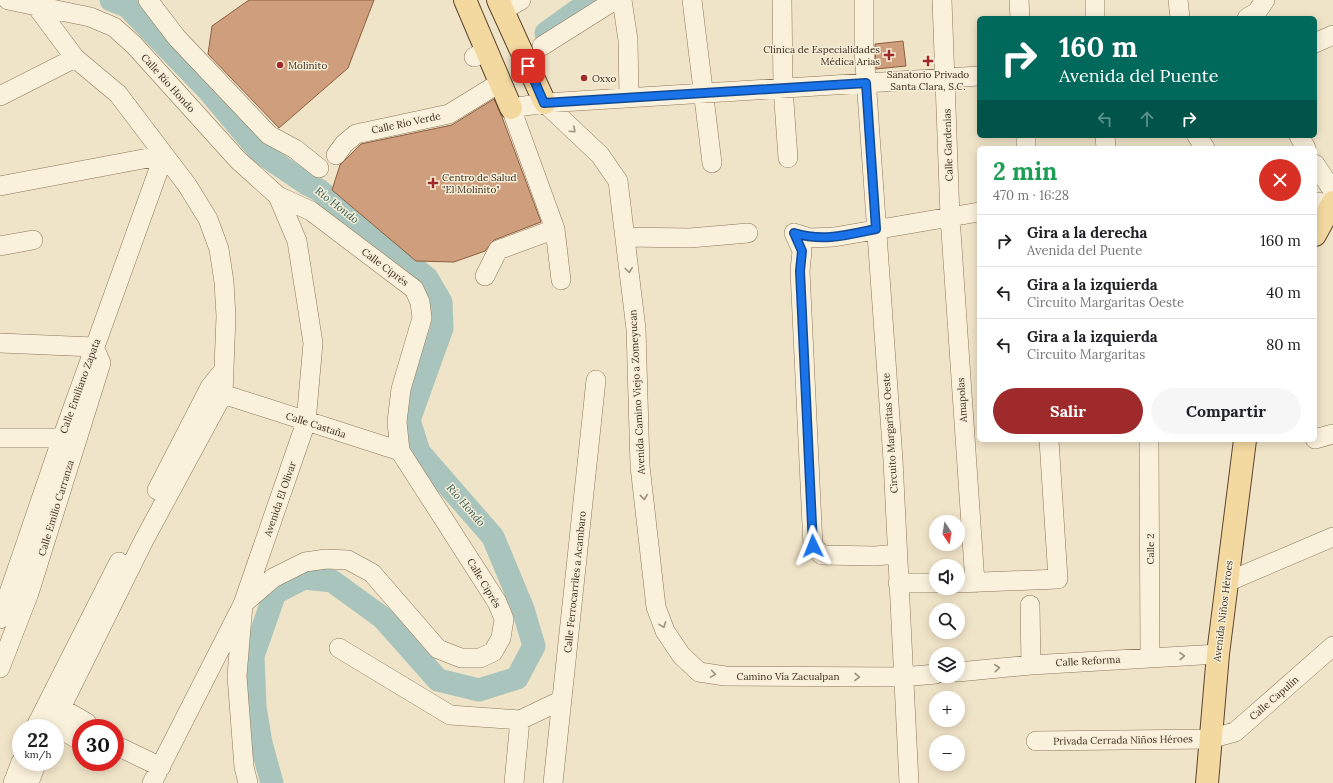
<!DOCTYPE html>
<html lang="es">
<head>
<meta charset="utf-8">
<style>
  body { margin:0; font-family:Lora,serif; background:#f6f6f6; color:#202124; height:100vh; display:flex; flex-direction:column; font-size:15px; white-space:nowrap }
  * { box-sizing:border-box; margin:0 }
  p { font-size:13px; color:#757577 }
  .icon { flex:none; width:22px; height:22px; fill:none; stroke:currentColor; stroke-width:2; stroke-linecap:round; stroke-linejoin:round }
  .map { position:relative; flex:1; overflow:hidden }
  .details { position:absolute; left:977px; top:146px; width:340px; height:296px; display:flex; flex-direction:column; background:#fff; border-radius:6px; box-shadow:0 2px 10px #0003 }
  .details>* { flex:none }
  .banner { position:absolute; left:977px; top:16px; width:340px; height:122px; border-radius:6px; box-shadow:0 2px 10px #0003; background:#00695c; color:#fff; overflow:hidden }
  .needle { width:26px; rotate:168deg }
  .fabs { position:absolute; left:929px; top:515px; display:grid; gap:8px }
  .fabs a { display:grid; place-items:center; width:36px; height:36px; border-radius:50%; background:#fff; box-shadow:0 2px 10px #0003; font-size:20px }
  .speed { position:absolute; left:12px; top:719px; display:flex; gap:8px; font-size:20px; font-weight:700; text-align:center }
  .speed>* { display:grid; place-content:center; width:52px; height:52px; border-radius:50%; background:#fff; box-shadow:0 2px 10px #0003; line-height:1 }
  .speed small { font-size:10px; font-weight:400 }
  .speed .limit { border:6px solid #d22; background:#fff; color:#111 }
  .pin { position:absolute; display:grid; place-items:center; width:34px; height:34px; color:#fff; margin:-17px; border-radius:8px; box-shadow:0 2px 6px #0006 }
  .me { position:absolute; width:44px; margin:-22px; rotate:358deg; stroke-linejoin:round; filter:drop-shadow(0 0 3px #0008) }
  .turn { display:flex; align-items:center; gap:14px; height:84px; padding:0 16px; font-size:18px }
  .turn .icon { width:52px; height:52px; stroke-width:2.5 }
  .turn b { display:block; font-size:28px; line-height:34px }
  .lanes { display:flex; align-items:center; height:38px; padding:0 16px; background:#0003; justify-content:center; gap:20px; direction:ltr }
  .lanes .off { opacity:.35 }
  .round { display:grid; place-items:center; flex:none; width:42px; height:42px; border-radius:21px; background:#f6f6f6 }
  .summary { display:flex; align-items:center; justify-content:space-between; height:68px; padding:0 16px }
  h1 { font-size:24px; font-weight:700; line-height:30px; color:#1e9e55 }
  .cta { display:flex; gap:8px; margin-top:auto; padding:8px 16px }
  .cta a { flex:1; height:46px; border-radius:24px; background:#9e2a2b; color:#fff; font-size:16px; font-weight:700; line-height:46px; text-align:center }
  .cta a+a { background:#f6f6f6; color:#202124 }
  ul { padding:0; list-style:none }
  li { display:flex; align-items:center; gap:12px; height:52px; padding:0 16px; border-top:1px solid #e0e0e0 }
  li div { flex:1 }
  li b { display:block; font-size:15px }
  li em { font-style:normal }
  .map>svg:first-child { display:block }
</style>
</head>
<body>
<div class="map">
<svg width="1333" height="783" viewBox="0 0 1333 783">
  <rect width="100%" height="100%" fill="#f0e4c8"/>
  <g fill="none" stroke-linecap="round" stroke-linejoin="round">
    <!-- river -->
    <path stroke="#a9c4bc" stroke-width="23" d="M111,0L127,6L208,90L261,153L307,184L319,190L352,219L427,278L441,302L442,328L409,420L419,452L493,537L523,609L534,646L517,678L479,690L438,680L383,618L332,581L304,578L275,593L253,656L255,707L261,743L272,783
      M546,33L592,0"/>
  </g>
  <!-- building -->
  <path fill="#cf9f7d" stroke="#8d5f41" d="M249,0H374L348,68L279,128L208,54L212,26Z
    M903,41L906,66L876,69L875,44Z
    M494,99L502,117L541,222L494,240L485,251L454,262L416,261L332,190L340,165L361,144L452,125Z"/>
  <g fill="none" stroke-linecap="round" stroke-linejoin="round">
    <!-- minor casing -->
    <g stroke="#8d765c" stroke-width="20">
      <path id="minor" d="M8,0L90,17L114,27L134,45L238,160L278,196L311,211L414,289L420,302L422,318L401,389L397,422L400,451L497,602L504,619L501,638L493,652L480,658H461L438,649L372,573L348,560L326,559L305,562L273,578L243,604L237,676L244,767L248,783
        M148,0L177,38L269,135L295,149L319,168
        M622,0L628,40L629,98
        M692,0L712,163
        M782,0L783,88L788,158
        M864,0V50L893,460L909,783
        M942,0L950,217L975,583
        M1019,0L1020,18
        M1095,0V18
        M1178,0L1180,18
        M37,7L75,58L118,94L187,185L208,219L219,249L224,282L226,316L223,394L144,540L51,728
        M502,11L521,0
        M1247,18L1257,12L1265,0
        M1315,43L1333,35
        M542,46L615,0
        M474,57L487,51
        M0,96L75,58
        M545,103L600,155L618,181L636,329L640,466L656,607L665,631L681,655L699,672L725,676L902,677L936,674
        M1026,136V148
        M1105,136L1106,148
        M1197,136L1205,148
        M1299,136L1306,148
        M336,155L344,144L356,134L449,114L501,82
        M1315,164L1333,191
        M0,186L164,155
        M1315,202L1331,204
        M794,233L802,251L800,271L813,546L822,555L875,556L897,554
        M794,233L810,238L834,237L979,212
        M625,237L690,238L748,233
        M0,246L33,240
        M485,276L498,250L555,229
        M561,280L555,229L511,108L545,103L979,76
        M0,343L94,347L101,363L29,593L0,668
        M232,397L400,451
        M0,438H62
        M1315,439L1333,434
        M1149,440L1150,658
        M157,490L210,387L223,371
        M1227,582L1333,537
        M898,583H936
        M958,583L1058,579L1049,440
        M1030,605L1031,665
        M0,619L62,438L164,155
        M339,648L450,715L520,720L562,700
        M958,672L1031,665L1218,654
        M61,708L87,723L89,728
        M52,724L79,740L81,739
        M35,728L119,562
        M1036,741L1209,739L1235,732L1333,646
        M115,745L161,767
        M13,783L21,762
        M29,783L37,762
        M152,783L243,604L306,422L313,343L297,241L278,196
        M514,783L520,720
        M553,783L596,380"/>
    </g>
    <!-- major casing -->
    <g stroke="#5b4430" stroke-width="24">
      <path id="major" d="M465,0L511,108
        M498,0L545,103
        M1315,235L1333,202
        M1207,783L1218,654L1245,440"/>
    </g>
    <!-- minor -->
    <use href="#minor" stroke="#faf1dc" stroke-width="19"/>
    <!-- major -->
    <use href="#major" stroke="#f3d9a0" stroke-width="22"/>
  </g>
  <!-- one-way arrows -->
  <defs><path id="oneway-chevron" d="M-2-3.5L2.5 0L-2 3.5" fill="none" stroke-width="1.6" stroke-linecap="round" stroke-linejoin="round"/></defs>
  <g stroke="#9c907e">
    <use href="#oneway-chevron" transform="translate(573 130) rotate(43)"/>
    <use href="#oneway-chevron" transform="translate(629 270) rotate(83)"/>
    <use href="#oneway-chevron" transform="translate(644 497) rotate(84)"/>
    <use href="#oneway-chevron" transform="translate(663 625) rotate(69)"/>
    <use href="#oneway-chevron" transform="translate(1182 656) rotate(-3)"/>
    <use href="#oneway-chevron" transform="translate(997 668) rotate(-5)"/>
    <use href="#oneway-chevron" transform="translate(713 674) rotate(9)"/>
    <use href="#oneway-chevron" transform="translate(857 677) rotate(1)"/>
  </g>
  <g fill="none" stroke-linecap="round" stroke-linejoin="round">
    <!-- route casing -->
    <g stroke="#114b97" stroke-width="10">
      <path id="route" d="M528,66L544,103L866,83L876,229C847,235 823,242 794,233L802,251L800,271L813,546"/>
    </g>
    <!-- route -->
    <use href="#route" stroke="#1a73e8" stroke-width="7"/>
  </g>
  <!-- markers -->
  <g fill="#9e2a2b" stroke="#f7eed8" stroke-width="1.5">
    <path d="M887 49h4v4h4v4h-4v4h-4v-4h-4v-4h4z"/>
    <path d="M926 55h4v4h4v4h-4v4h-4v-4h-4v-4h4z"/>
    <circle cx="280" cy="65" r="4"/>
    <circle cx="584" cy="78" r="4"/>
    <path d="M431 177h4v4h4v4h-4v4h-4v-4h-4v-4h4z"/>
  </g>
  <g text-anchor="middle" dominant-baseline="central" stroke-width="3" stroke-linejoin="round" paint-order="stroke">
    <!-- poi labels -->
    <g font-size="10" fill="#3d2e20" stroke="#f7eed8" text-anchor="start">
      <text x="880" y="49" text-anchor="end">Clínica de Especialidades<tspan x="880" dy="12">Médica Arias</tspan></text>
      <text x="288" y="65">Molinito</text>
      <text x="928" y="74" text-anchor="middle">Sanatorio Privado<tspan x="928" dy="12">Santa Clara, S.C.</tspan></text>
      <text x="592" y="78">Oxxo</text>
      <text x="442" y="177">Centro de Salud<tspan x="442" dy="12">"El Molinito"</tspan></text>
    </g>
    <!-- street labels -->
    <g font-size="10" fill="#3d2e20" stroke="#f7eed8">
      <text transform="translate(168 83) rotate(48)">Calle Río Hondo</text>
      <text transform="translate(406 123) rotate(-12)">Calle Río Verde</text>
      <text transform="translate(948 145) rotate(-92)">Calle Gardenias</text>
      <text transform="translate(385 267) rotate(37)">Calle Ciprés</text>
      <text transform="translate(80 386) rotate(-70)">Calle Emiliano Zapata</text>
      <text transform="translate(637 392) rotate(-93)">Avenida Camino Viejo a Zomeyucan</text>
      <text transform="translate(962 400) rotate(-94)">Amapolas</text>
      <text transform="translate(316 425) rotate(18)">Calle Castaña</text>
      <text transform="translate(890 433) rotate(-94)">Circuito Margaritas Oeste</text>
      <text transform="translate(280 499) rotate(-71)">Avenida El Olivar</text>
      <text transform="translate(56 508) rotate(-73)">Calle Emilio Carranza</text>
      <text transform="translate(1150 549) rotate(-90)">Calle 2</text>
      <text transform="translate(575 582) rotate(-84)">Calle Ferrocarriles a Acambaro</text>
      <text transform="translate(484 583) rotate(59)">Calle Ciprés</text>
      <text transform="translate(1223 611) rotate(-83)">Avenida Niños Héroes</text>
      <text transform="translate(1088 661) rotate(-3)">Calle Reforma</text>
      <text x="788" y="676">Camino Vía Zacualpan</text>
      <text transform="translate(1274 698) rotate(-41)">Calle Capulín</text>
      <text transform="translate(1123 740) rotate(-1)">Privada Cerrada Niños Héroes</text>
    </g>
    <!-- water labels -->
    <g font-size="11" font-style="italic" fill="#2f5d5a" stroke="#f7eed8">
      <text transform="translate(337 205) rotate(38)">Río Hondo</text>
      <text transform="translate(466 505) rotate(49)">Río Hondo</text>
    </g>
  </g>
</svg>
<div class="fabs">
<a><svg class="needle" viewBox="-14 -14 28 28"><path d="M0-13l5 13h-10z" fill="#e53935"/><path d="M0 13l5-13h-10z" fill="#757577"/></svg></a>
<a><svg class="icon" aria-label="sound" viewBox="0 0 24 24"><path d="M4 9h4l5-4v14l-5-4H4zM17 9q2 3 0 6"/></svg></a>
<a><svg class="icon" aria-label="search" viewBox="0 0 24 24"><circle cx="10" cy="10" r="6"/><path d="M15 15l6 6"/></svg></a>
<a><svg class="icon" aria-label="layers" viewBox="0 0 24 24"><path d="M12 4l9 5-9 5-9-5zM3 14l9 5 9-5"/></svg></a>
<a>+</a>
<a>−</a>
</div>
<div class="speed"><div>22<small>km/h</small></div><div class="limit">30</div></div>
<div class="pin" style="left:528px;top:66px;background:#d93025"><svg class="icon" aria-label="arrive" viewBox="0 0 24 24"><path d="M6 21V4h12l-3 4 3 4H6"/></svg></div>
<svg class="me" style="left:813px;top:546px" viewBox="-20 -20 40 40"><path d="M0-17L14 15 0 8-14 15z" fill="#1a73e8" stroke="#fff" stroke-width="4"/></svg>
<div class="banner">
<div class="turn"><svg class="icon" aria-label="right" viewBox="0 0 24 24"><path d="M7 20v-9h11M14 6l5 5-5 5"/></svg><div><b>160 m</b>Avenida del Puente</div></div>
<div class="lanes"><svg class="icon off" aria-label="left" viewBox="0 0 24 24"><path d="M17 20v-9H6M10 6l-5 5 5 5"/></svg><svg class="icon off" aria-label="ahead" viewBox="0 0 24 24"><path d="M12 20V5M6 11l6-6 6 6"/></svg><svg class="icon" aria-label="right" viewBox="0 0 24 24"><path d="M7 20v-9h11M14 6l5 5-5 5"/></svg></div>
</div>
<section class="details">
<div class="summary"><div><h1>2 min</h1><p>470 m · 16:28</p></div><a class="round" style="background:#d93025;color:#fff"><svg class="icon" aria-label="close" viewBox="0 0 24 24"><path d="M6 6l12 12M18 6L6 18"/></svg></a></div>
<ul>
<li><svg class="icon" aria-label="right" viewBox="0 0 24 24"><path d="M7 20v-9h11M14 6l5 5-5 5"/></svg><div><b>Gira a la derecha</b><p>Avenida del Puente</p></div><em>160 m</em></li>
<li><svg class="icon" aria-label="left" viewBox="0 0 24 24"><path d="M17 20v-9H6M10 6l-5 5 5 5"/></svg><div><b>Gira a la izquierda</b><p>Circuito Margaritas Oeste</p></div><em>40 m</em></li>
<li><svg class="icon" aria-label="left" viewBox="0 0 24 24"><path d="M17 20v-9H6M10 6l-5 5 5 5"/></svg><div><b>Gira a la izquierda</b><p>Circuito Margaritas</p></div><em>80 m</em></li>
</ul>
<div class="cta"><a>Salir</a><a>Compartir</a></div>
</section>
</div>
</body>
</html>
